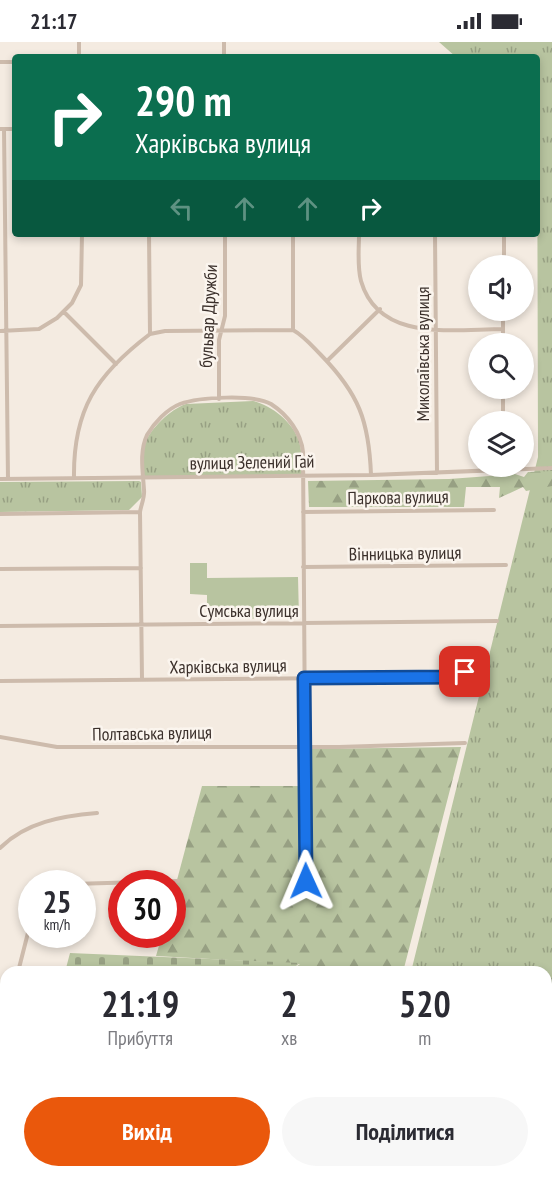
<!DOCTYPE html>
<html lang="uk">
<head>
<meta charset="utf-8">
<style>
  body { margin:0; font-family:"PT Sans Narrow",sans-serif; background:#f7f7f7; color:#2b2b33; height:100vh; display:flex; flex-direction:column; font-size:22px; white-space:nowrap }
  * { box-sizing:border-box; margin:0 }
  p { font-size:20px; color:#7c7c81 }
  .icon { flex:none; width:33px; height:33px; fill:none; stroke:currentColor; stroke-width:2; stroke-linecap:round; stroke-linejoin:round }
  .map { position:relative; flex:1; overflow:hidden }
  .drawer { position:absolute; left:0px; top:924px; width:552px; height:212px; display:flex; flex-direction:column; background:#fff; border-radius:18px 18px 0 0; box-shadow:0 3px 9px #0003 }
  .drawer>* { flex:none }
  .top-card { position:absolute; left:12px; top:12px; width:528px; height:183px; border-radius:6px; box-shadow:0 3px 9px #0003; background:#0b6e4f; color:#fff; overflow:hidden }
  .tools { position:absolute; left:468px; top:213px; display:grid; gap:12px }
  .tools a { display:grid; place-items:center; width:66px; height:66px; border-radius:50%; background:#fff; box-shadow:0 3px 9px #0003; font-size:30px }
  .speed { position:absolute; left:18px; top:828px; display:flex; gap:12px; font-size:30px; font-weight:700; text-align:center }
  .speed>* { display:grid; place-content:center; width:78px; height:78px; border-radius:50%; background:#fff; box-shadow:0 3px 9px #0003; line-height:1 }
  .speed small { font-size:15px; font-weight:400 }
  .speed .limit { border:9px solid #d22; background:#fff; color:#111 }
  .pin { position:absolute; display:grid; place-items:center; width:51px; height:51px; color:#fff; margin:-26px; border-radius:12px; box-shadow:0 3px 9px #0006 }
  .me { position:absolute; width:66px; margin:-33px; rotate:359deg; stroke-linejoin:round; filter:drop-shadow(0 0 4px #0008) }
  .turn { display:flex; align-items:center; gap:21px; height:126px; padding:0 24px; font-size:27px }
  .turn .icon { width:78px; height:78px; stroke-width:2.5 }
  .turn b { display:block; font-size:42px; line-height:51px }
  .lanes { display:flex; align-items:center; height:57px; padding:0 24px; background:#0003; justify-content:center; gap:30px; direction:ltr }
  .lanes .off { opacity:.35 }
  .eta { display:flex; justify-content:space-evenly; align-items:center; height:102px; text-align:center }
  .eta b { font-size:36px; font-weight:800; line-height:42px }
  .primary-button { display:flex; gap:12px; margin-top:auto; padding:12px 24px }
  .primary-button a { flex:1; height:69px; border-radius:36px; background:#ea580c; color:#fff; font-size:24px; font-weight:800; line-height:69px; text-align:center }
  .primary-button a+a { background:#f7f7f7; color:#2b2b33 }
  .status { display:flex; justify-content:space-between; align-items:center; height:42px; padding:0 30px; background:#fff; direction:ltr }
  .status svg { height:16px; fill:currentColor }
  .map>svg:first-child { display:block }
</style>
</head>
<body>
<div class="status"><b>21:17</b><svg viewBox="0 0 49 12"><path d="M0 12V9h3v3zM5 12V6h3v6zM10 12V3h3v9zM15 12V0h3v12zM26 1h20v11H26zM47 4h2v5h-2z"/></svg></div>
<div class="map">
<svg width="552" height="1135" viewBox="0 0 552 1135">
  <defs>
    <pattern id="grass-tufts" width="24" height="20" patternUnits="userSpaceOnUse" patternTransform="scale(1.5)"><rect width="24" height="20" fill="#b8c4a0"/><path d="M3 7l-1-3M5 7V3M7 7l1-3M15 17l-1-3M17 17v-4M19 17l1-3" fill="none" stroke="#97a083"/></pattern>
    <pattern id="forest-firs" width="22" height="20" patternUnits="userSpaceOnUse" patternTransform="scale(1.5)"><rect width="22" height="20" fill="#b8c4a0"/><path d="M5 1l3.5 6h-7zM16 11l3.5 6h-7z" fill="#97a083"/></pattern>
    <pattern id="cemetery-stones" width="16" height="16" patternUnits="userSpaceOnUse" patternTransform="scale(1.5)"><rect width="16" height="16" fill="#b8c4a0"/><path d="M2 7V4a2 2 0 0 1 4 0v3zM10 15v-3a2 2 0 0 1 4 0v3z" fill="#97a083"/></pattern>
  </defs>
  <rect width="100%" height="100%" fill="#f4ebe1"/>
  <!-- grass -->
  <path fill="url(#grass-tufts)" d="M439,0H552V1135L516,1132L279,1135L280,1130H546V930H411L538,415L537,15H456Z
    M253,359C271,363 293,380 299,399C302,409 302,422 303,433L143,435C143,425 141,411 145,401C151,386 171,367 186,362Z
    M139,439L141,440L142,455L129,468L0,470V440Z"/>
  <!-- forest -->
  <path fill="url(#forest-firs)" d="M552,429V444L526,449L523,445L499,456L500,445H466L464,465H309L308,439L449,437L515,432L524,435L528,430Z
    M461,705L403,930H288L300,922L156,914L162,893L172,892L173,853L202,744H310V707Z
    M135,1130H276L275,1135H132Z"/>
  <!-- cemetery -->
  <path fill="url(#cemetery-stones)" d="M70,911L300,921L288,930H65Z
    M18,1130H135L133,1135H17Z"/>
  <!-- pitch -->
  <path fill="#b8c4a0" d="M190,521H207V536L298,535L299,576L207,577V553L190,552Z"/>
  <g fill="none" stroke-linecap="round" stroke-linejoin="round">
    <!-- street -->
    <path stroke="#cdbbac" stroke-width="4" d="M79,0V15
      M224,0V15
      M0,20H15
      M0,87H15
      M4,87L8,437
      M293,192V288C304,294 312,304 321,313C359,352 369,379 371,433
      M359,192C359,207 357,224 361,239C379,301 454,287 503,287
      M435,192L437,431
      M504,224V192
      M64,270L116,322
      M0,289L39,287L57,276L72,261L81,243L82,192
      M150,292L165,289L293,288
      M503,302V268
      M327,319L380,267
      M503,346V380
      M219,357V298L225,274V192
      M74,436C73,368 96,333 150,292L149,192
      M0,437L371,433L552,426
      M303,470L494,468
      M0,472L140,470
      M303,525L506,523
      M0,527L141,526
      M0,584L497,579
      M142,638L140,470C141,463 145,455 144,448C143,430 139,410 147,393C154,381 167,367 180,362C199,355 254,352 271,362C288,373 301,391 303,410L306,839
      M0,639L457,635L465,630L471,606
      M0,695L57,705H339L465,701
      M0,806C26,780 62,774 97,771
      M72,842L178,839
      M18,930L32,875
      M0,989L6,991"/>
  </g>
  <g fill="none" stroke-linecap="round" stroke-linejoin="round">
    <!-- route casing -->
    <g stroke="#114b97" stroke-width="15">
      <path id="route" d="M306,839L304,636L458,635L465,630"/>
    </g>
    <!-- route -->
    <use href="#route" stroke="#1a73e8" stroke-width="10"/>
  </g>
  <g text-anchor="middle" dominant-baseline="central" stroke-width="5" stroke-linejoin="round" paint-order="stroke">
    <!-- street labels -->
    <g font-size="18" fill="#3b302b" stroke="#fbf5ee">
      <text transform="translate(208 274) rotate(-87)">бульвар Дружби</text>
      <text transform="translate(422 312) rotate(-90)">Миколаївська вулиця</text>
      <text transform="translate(252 420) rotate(-1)">вулиця Зелений Гай</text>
      <text transform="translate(398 455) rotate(-1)">Паркова вулиця</text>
      <text transform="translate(405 511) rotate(-1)">Вінницька вулиця</text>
      <text x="249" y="568">Сумська вулиця</text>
      <text transform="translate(228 624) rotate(-1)">Харківська вулиця</text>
      <text transform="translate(152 691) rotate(-1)">Полтавська вулиця</text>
    </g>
  </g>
</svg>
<div class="tools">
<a><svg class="icon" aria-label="sound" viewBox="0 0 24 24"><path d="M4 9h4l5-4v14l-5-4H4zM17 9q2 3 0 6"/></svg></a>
<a><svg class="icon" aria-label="search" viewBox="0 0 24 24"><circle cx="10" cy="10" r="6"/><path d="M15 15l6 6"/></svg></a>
<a><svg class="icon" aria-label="layers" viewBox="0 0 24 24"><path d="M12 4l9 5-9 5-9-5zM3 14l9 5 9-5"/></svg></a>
</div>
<div class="speed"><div>25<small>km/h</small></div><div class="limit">30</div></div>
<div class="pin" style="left:465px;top:630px;background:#d93025"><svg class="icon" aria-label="arrive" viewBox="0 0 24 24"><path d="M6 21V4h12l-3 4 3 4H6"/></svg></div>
<svg class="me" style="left:306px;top:839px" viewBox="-20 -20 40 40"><path d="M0-17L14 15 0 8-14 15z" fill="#1a73e8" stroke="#fff" stroke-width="4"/></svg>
<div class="top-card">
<div class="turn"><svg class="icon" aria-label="right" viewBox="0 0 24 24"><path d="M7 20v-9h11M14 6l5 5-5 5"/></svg><div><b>290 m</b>Харківська вулиця</div></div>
<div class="lanes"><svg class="icon off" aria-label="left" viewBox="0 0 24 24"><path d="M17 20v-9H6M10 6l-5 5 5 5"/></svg><svg class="icon off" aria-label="ahead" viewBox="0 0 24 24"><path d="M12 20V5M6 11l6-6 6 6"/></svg><svg class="icon off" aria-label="ahead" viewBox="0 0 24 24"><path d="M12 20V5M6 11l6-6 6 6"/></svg><svg class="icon" aria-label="right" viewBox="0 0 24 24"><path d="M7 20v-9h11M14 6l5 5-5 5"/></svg></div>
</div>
<section class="drawer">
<div class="eta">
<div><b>21:19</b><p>Прибуття</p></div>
<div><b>2</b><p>хв</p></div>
<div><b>520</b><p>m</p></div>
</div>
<div class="primary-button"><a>Вихід</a><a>Поділитися</a></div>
</section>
</div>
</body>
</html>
